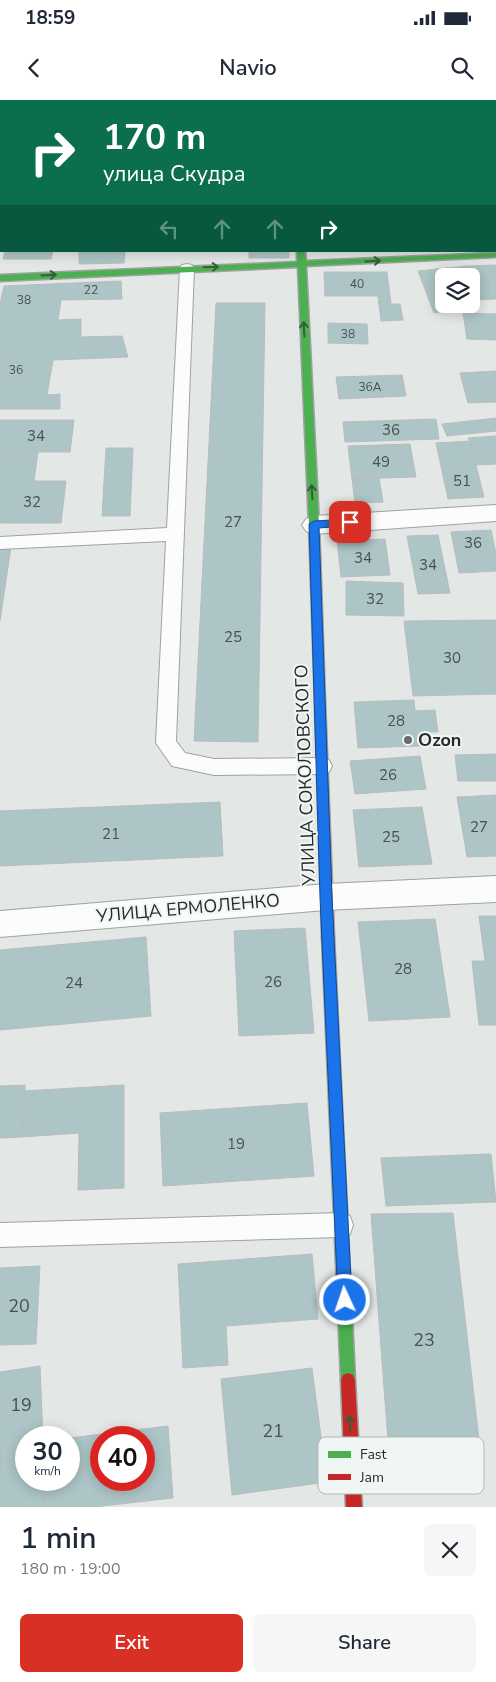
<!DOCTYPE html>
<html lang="en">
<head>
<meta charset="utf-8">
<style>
  body { margin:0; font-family:"Nunito Sans",sans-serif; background:#f6f6f7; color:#1f2937; height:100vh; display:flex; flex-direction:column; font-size:19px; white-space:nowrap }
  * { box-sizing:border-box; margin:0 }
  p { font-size:16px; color:#747a83 }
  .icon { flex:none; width:28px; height:28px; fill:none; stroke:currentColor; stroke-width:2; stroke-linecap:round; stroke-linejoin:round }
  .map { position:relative; height:1407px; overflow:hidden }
  .drawer { display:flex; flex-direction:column; background:#fff; flex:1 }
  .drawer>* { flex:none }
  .hud { position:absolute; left:0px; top:0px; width:496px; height:152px; box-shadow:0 2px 12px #0003; background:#0b6e4f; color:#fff; overflow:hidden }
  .buttons { position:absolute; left:435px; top:168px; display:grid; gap:10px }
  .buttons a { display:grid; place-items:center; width:45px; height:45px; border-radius:8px; background:#fff; box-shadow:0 2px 12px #0003; font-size:25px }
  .speed { position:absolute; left:15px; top:1326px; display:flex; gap:10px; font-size:25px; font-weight:700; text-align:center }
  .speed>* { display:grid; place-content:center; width:65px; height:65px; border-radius:50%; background:#fff; box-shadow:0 2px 12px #0003; line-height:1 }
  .speed small { font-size:12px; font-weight:400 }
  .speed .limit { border:8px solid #d22; background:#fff; color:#111 }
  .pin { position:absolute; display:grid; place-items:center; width:42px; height:42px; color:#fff; margin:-21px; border-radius:10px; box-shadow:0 2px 8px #0006 }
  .me { position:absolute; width:55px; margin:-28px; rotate:357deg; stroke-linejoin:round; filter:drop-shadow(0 0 4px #0008) }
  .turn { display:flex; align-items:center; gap:18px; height:105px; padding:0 20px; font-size:22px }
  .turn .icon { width:65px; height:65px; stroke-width:2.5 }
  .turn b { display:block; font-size:35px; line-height:42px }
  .lanes { display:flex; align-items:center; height:48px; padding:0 20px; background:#0003; justify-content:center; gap:25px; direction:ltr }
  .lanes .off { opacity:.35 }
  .round { display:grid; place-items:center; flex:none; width:52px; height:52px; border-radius:8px; background:#f6f6f7 }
  .summary { display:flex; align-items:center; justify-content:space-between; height:85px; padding:0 20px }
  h1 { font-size:30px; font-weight:600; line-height:38px }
  .primary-button { display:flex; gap:10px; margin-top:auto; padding:10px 20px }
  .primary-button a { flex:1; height:58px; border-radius:8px; background:#d93025; color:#fff; font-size:20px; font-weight:600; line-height:58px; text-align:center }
  .primary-button a+a { background:#f6f6f7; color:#1f2937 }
  .status { display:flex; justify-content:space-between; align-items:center; height:35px; padding:0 25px; background:#fff; direction:ltr }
  .status svg { height:14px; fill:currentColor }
  header { display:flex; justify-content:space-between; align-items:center; height:65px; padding:0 20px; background:#fff; font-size:22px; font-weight:600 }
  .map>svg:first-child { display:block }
</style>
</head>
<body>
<div class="status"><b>18:59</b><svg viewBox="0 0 49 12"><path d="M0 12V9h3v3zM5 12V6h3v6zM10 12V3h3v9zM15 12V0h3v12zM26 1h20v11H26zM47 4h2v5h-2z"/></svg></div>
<header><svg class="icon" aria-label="back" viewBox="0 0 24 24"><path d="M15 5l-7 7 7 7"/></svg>Navio<svg class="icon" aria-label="search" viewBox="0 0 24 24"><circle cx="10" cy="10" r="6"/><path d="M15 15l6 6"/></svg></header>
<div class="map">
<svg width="496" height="1407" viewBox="0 0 496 1407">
  <rect width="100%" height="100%" fill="#e3e8e6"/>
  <!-- building -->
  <path fill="#adc5c6" stroke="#b9bcbc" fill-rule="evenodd" d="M43,0H113L42,1Z
    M5,151H53L51,159H3Z
    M79,151H125L124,163L79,164Z
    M249,151H289V158H249Z
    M496,165V199L475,200L471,176H469L467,166Z
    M467,166L469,176H450L446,168Z
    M446,168L450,176H444V204H461L463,208L434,213L418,171Z
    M324,172H387L390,196H325Z
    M121,181L122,199L61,200L58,220L81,219V237L122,236L128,257L53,260L47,295L60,294V309H0V204L4,186Z
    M378,196H390L391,204H400L403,220L381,221Z
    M216,203H265L258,642L194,641Z
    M463,213L496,214V240L467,239Z
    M328,223L367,224L368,244L328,243Z
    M496,271V302L468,303L460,273Z
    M402,275L406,296L339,299L336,277Z
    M496,318V331L447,336L442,324Z
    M436,319L439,339L345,342L343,322Z
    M0,320H74L70,352H0Z
    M496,336V364L476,365L470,341L468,338Z
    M470,341L484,397L448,399L436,343Z
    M410,344L416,377L352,379L348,346Z
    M106,348H133L130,416H102Z
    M0,352H38L34,381H66L61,423H0Z
    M379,378L383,402L355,403L352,379Z
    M491,430L496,454V471L459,473L451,432Z
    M438,435L450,493L418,494L407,436Z
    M385,439L390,475L341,477L337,441Z
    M0,447H11L0,521Z
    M346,481L403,483L404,516L346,515Z
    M496,520V594L413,596L404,521Z
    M414,600L415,611L435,610L438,632H419L421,646L358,648L354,602Z
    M496,654V681H458L455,655Z
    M420,656L426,689L355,694L350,661Z
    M496,695V756L467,757L457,697Z
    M220,702L223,756L0,766V711Z
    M422,707L432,764L359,767L353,710Z
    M479,816H496V925H479L472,861H485Z
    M435,819L450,917L369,921L358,822Z
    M305,828L314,933L239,936L234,831Z
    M146,837L151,916L0,930V850Z
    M25,985L22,1037L0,1038V986Z
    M124,985V1088L78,1090L79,1033L22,1037L24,991Z
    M307,1003L314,1076L163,1086L160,1013Z
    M491,1054L496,1102L386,1106L381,1058Z
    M453,1113L482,1366L390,1368L371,1114Z
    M312,1154L318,1219L226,1226L228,1265L183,1268L178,1164Z
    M40,1166L36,1244L0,1245V1168Z
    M40,1266L43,1338H26V1380H44V1407H0V1272Z
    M312,1268L327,1382L232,1395L221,1279Z
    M168,1326L173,1398L94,1407H44V1380H69V1338ZM101,1338H144V1380H101Z"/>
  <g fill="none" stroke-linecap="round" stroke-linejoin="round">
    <!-- lane casing -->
    <g stroke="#9ea2a1" stroke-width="2">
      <path id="lane" d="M187,164L192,165L194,168L176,641L185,653L214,659L322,658L329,660L332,666L329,672L322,674L214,675L172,666L156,643L166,441L0,449V437L167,428L180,168L182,165Z
        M341,1113L350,1116L353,1125L350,1134L341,1137L0,1147V1123Z"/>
    </g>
    <!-- street casing -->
    <g stroke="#9ea2a1" stroke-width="2">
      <path id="street" d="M496,405V421L314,434L306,431L302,425L306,419L314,416Z
        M496,776V802L326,810L0,837V811L326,784Z"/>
    </g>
    <!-- fast casing -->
    <g stroke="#9ea2a1" stroke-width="3">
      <path id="fast" d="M12,0H20V1H13Z
        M295,0H303V1H296Z
        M297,151H305L306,161L496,153V157L306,166L319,425L325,602L320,606L315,602L309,425L298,167L0,181V175L297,162Z
        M328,832L332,833L334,837L355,1280L353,1285L348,1287L343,1285L341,1280L322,837L324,833Z"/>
    </g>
    <!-- jam casing -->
    <g stroke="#9ea2a1" stroke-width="3">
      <path id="jam" d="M320,598L325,602L334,837L332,841L328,842L324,841L322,837L315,602Z
        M348,1273L353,1275L355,1280L362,1407H346L341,1280L343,1275Z"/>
    </g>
    <!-- lane -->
    <use href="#lane" fill="#fbfcfb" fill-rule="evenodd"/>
    <!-- street -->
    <use href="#street" fill="#fbfcfb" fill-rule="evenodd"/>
    <!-- fast -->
    <use href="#fast" fill="#4caf50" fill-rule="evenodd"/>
    <!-- jam -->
    <use href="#jam" fill="#c62828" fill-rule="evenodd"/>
  </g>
  <!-- one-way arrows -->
  <defs><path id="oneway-shaft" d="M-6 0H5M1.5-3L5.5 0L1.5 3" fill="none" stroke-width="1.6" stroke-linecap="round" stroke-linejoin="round" transform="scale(1.25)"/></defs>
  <g stroke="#365f39">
    <use href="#oneway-shaft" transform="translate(373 161) rotate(-3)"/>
    <use href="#oneway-shaft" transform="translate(211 167) rotate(-2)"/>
    <use href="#oneway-shaft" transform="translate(49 175) rotate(-3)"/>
    <use href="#oneway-shaft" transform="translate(304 229) rotate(-93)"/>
    <use href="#oneway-shaft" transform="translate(312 392) rotate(-93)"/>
    <use href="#oneway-shaft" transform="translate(350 1323) rotate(-93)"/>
  </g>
  <!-- route -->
  <path fill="#1a73e8" stroke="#114b97" d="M350,419L354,420V425L319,428L332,797L352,1200L350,1205L345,1207L340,1205L338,1200L320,797L309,424L314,421Z"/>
  <!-- markers -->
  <circle fill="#696c6b" stroke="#eff6f4" stroke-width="2" cx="408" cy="640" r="5"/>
  <g text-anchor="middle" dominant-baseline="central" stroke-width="4" stroke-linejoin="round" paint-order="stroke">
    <!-- far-number labels -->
    <g font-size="12" fill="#485150">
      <text x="357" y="184">40</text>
      <text x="91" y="190">22</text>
      <text x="24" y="200">38</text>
      <text x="348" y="234">38</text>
      <text x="16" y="270">36</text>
      <text x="370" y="287">36А</text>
    </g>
    <!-- number labels -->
    <g font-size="15" fill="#485150">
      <text x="391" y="330">36</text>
      <text x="36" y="336">34</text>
      <text x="381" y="362">49</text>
      <text x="462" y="381">51</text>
      <text x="32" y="402">32</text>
      <text x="233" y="422">27</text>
      <text x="473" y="443">36</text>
      <text x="363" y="458">34</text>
      <text x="428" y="465">34</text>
      <text x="375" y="499">32</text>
      <text x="233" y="537">25</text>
      <text x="452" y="558">30</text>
      <text x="396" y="621">28</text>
      <text x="388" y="675">26</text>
      <text x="479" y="727">27</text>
      <text x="111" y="734">21</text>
      <text x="391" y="737">25</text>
      <text x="403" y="869">28</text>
      <text x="273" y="882">26</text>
      <text x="74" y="883">24</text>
      <text x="236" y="1044">19</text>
    </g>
    <!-- poi labels -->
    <g font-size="18" font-weight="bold" fill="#272a29" stroke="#eff6f4" text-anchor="start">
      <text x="418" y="640">Ozon</text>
    </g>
    <!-- street labels -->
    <g font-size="18" fill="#272a29" stroke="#eff6f4">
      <text transform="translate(305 675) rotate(-92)">УЛИЦА СОКОЛОВСКОГО</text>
      <text transform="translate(188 808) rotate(-5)">УЛИЦА ЕРМОЛЕНКО</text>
    </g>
    <!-- near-number labels -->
    <g font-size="18" fill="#485150">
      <text x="19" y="1206">20</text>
      <text x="424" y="1240">23</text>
      <text x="21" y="1305">19</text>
      <text x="273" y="1331">21</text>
    </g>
  </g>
  <!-- legend -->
  <rect x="318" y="1337" width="166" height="57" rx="8" fill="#eff6f4" stroke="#b3b9b7" stroke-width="1"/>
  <rect x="328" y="1351" width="23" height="7" fill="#4caf50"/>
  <rect x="328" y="1374" width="23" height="6" fill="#c62828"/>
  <g font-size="14" fill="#272a29">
    <text x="360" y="1359">Fast</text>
    <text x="360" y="1382">Jam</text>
  </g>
</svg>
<div class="buttons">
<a><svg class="icon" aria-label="layers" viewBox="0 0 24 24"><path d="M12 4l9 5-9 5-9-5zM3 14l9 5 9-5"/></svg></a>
</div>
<div class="speed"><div>30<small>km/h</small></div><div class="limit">40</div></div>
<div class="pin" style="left:350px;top:422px;background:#d93025"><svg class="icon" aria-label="arrive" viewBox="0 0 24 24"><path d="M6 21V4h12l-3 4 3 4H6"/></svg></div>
<svg class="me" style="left:345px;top:1200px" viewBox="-20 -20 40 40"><circle r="17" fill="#1a73e8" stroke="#fff" stroke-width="3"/><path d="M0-11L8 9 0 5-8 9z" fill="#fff"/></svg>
<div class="hud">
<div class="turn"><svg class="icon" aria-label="right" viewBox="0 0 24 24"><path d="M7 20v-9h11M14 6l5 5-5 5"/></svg><div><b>170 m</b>улица Скудра</div></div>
<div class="lanes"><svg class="icon off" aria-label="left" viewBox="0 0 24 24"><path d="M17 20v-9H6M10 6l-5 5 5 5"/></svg><svg class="icon off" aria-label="ahead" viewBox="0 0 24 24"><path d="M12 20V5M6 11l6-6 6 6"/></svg><svg class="icon off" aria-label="ahead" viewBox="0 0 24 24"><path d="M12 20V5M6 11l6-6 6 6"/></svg><svg class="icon" aria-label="right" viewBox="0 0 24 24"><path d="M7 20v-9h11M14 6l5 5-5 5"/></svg></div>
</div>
</div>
<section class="drawer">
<div class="summary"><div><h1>1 min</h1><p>180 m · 19:00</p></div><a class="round"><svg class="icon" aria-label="close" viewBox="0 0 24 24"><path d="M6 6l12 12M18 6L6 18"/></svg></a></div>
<div class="primary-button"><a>Exit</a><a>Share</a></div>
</section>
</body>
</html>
